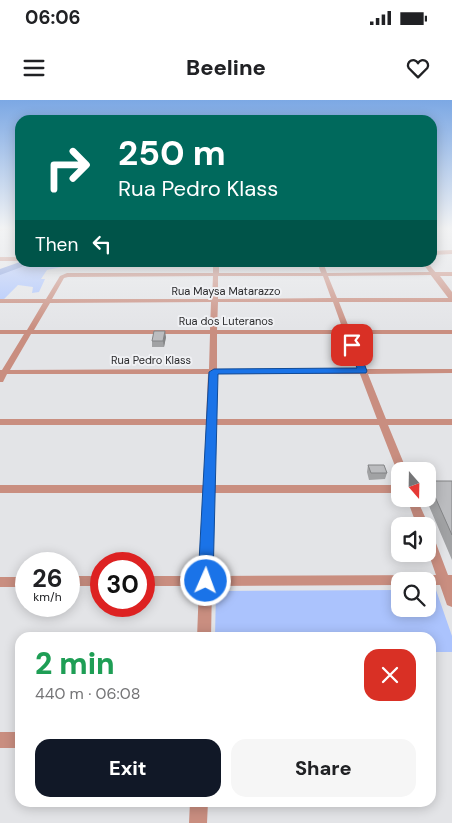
<!DOCTYPE html>
<html lang="en">
<head>
<meta charset="utf-8">
<style>
  body { margin:0; font-family:"DM Sans",sans-serif; background:#f6f6f6; color:#202124; height:100vh; display:flex; flex-direction:column; font-size:19px; white-space:nowrap }
  * { box-sizing:border-box; margin:0 }
  p { font-size:16px; color:#757577 }
  .icon { flex:none; width:28px; height:28px; fill:none; stroke:currentColor; stroke-width:2; stroke-linecap:round; stroke-linejoin:round }
  .map { position:relative; flex:1; overflow:hidden }
  .side { position:absolute; left:15px; top:532px; width:421px; height:175px; display:flex; flex-direction:column; background:#fff; border-radius:15px; box-shadow:0 2px 12px #0003 }
  .side>* { flex:none }
  .banner { position:absolute; left:15px; top:15px; width:422px; height:152px; border-radius:15px; box-shadow:0 2px 12px #0003; background:#00695c; color:#fff; overflow:hidden }
  .needle { width:32px; rotate:160deg }
  .tools { position:absolute; left:391px; top:362px; display:grid; gap:10px }
  .tools a { display:grid; place-items:center; width:45px; height:45px; border-radius:10px; background:#fff; box-shadow:0 2px 12px #0003; font-size:25px }
  .speed { position:absolute; left:15px; top:452px; display:flex; gap:10px; font-size:25px; font-weight:700; text-align:center }
  .speed>* { display:grid; place-content:center; width:65px; height:65px; border-radius:50%; background:#fff; box-shadow:0 2px 12px #0003; line-height:1 }
  .speed small { font-size:12px; font-weight:400 }
  .speed .limit { border:8px solid #d22; background:#fff; color:#111 }
  .pin { position:absolute; display:grid; place-items:center; width:42px; height:42px; color:#fff; margin:-21px; border-radius:10px; box-shadow:0 2px 8px #0006 }
  .me { position:absolute; width:55px; margin:-28px; rotate:2deg; stroke-linejoin:round; filter:drop-shadow(0 0 4px #0008) }
  .turn { display:flex; align-items:center; gap:18px; height:105px; padding:0 20px; font-size:22px }
  .turn .icon { width:65px; height:65px; stroke-width:2.5 }
  .turn b { display:block; font-size:35px; line-height:42px }
  .then { display:flex; align-items:center; height:48px; padding:0 20px; background:#0003; gap:10px; font-size:19px }
  .round { display:grid; place-items:center; flex:none; width:52px; height:52px; border-radius:15px; background:#f6f6f6 }
  .head { display:flex; align-items:center; justify-content:space-between; height:85px; padding:0 20px }
  h1 { font-size:30px; font-weight:800; line-height:38px; color:#1e9e55 }
  .primary-button { display:flex; gap:10px; margin-top:auto; padding:10px 20px }
  .primary-button a { flex:1; height:58px; border-radius:15px; background:#111827; color:#fff; font-size:20px; font-weight:800; line-height:58px; text-align:center }
  .primary-button a+a { background:#f6f6f6; color:#202124 }
  .status { display:flex; justify-content:space-between; align-items:center; height:35px; padding:0 25px; background:#fff; direction:ltr }
  .status svg { height:14px; fill:currentColor }
  header { display:flex; justify-content:space-between; align-items:center; height:65px; padding:0 20px; background:#fff; font-size:22px; font-weight:800 }
  .map>svg:first-child { display:block }
</style>
</head>
<body>
<div class="status"><b>06:06</b><svg viewBox="0 0 49 12"><path d="M0 12V9h3v3zM5 12V6h3v6zM10 12V3h3v9zM15 12V0h3v12zM26 1h20v11H26zM47 4h2v5h-2z"/></svg></div>
<header><svg class="icon" aria-label="menu" viewBox="0 0 24 24"><path d="M4 6h16M4 12h16M4 18h16"/></svg>Beeline<svg class="icon" aria-label="heart" viewBox="0 0 24 24"><path d="M12 20l-8-8c-3-5 5-10 8-4 3-6 11-1 8 4z"/></svg></header>
<div class="map">
<svg width="452" height="723" viewBox="0 0 452 723">
  <rect width="100%" height="100%" fill="#e3e4e7"/>
  <!-- green -->
  <path fill="#abc3fd" d="M33,163H65L62,167L47,170L41,179H45L39,192L32,193L33,187L18,185L4,199H0V173Z
    M400,490V509H428V490H436L452,536V552H431V538L215,537L216,491Z"/>
  <g fill="none" stroke-linecap="round" stroke-linejoin="round">
    <!-- river -->
    <path fill="#7b97dd" fill-rule="evenodd" d="M20,162H35L0,175V169Z"/>
    <!-- minor -->
    <path fill="#c98e80" fill-rule="evenodd" d="M0,128L20,129V132L9,129L0,131Z
      M452,150V154L432,155V151Z
      M0,157H20V161H0Z
      M213,162H219V173H321L317,162H323L327,173L429,172L422,162H427L437,174L436,175L328,176L337,198H452V202H339L350,230H452V234H352L366,269H452V273L368,274L386,319H452V325H388L407,371H400V374L397,371L379,325H215L214,385H400V393H214L212,476L436,475L428,452V434L432,435L434,438L448,475H452V507L447,505L440,485H428V481H400V485L212,486L211,538H197L199,486H144V476H200L203,393H0V385H204L206,325H0V319H206L208,274H7L3,282H0V270H2L24,234H0V230H27L43,203H0V199H46L60,176L67,173H213ZM213,176L212,199H52L64,178L68,177ZM218,176H323L331,198L218,199ZM211,202L210,230H34L50,203ZM218,202H333L343,230H217ZM31,234H210L209,269L10,270ZM217,234H345L358,269H217ZM216,274H360L377,319H216Z
      M407,399H417L429,426L428,428V426H417Z
      M69,476H101V486H69Z
      M0,477H26V487H0Z
      M0,632H20V648H0Z
      M190,702H208L207,723H189Z"/>
    <!-- tertiary -->
    <path fill="#c98e80" fill-rule="evenodd" d="M434,172H452V176H440L452,192V199H449L430,174Z"/>
  </g>
  <!-- wall -->
  <path fill="#a1a2a4" d="M166,237L164,247H152V241Z
    M368,365L387,373L385,379L369,380L367,372Z
    M428,381H452V460L426,399H428Z"/>
  <!-- shaded-wall -->
  <path fill="#838486" d="M165,231L166,237L164,247L163,241Z"/>
  <!-- building -->
  <path fill="#bbbcbf" stroke="#838486" d="M154,231H165L163,241H152Z
    M368,365H384L387,373H371Z
    M428,381H452V435Z"/>
  <!-- sky -->
  <linearGradient id="sky" x2="0" y2="1"><stop stop-color="#7ca8e4"/><stop offset="0.56" stop-color="#f2f3f4"/><stop offset="1" stop-color="#f2f3f4" stop-opacity="0"/></linearGradient>
  <rect width="452" height="229" fill="url(#sky)"/>
  <!-- route -->
  <path fill="#1a73e8" stroke="#114b97" d="M352,242L357,245L367,271L366,273L218,274L213,481L211,485H201L198,481L209,272L214,269L357,268L348,245Z"/>
  <g text-anchor="middle" dominant-baseline="central" stroke-width="4" stroke-linejoin="round" paint-order="stroke">
    <!-- far-street labels -->
    <g font-size="11" fill="#2a2a2c" stroke="#f0f1f4">
      <text x="226" y="191">Rua Maysa Matarazzo</text>
      <text x="226" y="221">Rua dos Luteranos</text>
      <text x="151" y="260">Rua Pedro Klass</text>
    </g>
  </g>
</svg>
<div class="tools">
<a><svg class="needle" viewBox="-14 -14 28 28"><path d="M0-13l5 13h-10z" fill="#e53935"/><path d="M0 13l5-13h-10z" fill="#757577"/></svg></a>
<a><svg class="icon" aria-label="sound" viewBox="0 0 24 24"><path d="M4 9h4l5-4v14l-5-4H4zM17 9q2 3 0 6"/></svg></a>
<a><svg class="icon" aria-label="search" viewBox="0 0 24 24"><circle cx="10" cy="10" r="6"/><path d="M15 15l6 6"/></svg></a>
</div>
<div class="speed"><div>26<small>km/h</small></div><div class="limit">30</div></div>
<div class="pin" style="left:352px;top:245px;background:#d93025"><svg class="icon" aria-label="arrive" viewBox="0 0 24 24"><path d="M6 21V4h12l-3 4 3 4H6"/></svg></div>
<svg class="me" style="left:206px;top:481px" viewBox="-20 -20 40 40"><circle r="17" fill="#1a73e8" stroke="#fff" stroke-width="3"/><path d="M0-11L8 9 0 5-8 9z" fill="#fff"/></svg>
<div class="banner">
<div class="turn"><svg class="icon" aria-label="right" viewBox="0 0 24 24"><path d="M7 20v-9h11M14 6l5 5-5 5"/></svg><div><b>250 m</b>Rua Pedro Klass</div></div>
<div class="then">Then<svg class="icon" aria-label="left" viewBox="0 0 24 24"><path d="M17 20v-9H6M10 6l-5 5 5 5"/></svg></div>
</div>
<section class="side">
<div class="head"><div><h1>2 min</h1><p>440 m · 06:08</p></div><a class="round" style="background:#d93025;color:#fff"><svg class="icon" aria-label="close" viewBox="0 0 24 24"><path d="M6 6l12 12M18 6L6 18"/></svg></a></div>
<div class="primary-button"><a>Exit</a><a>Share</a></div>
</section>
</div>
</body>
</html>
